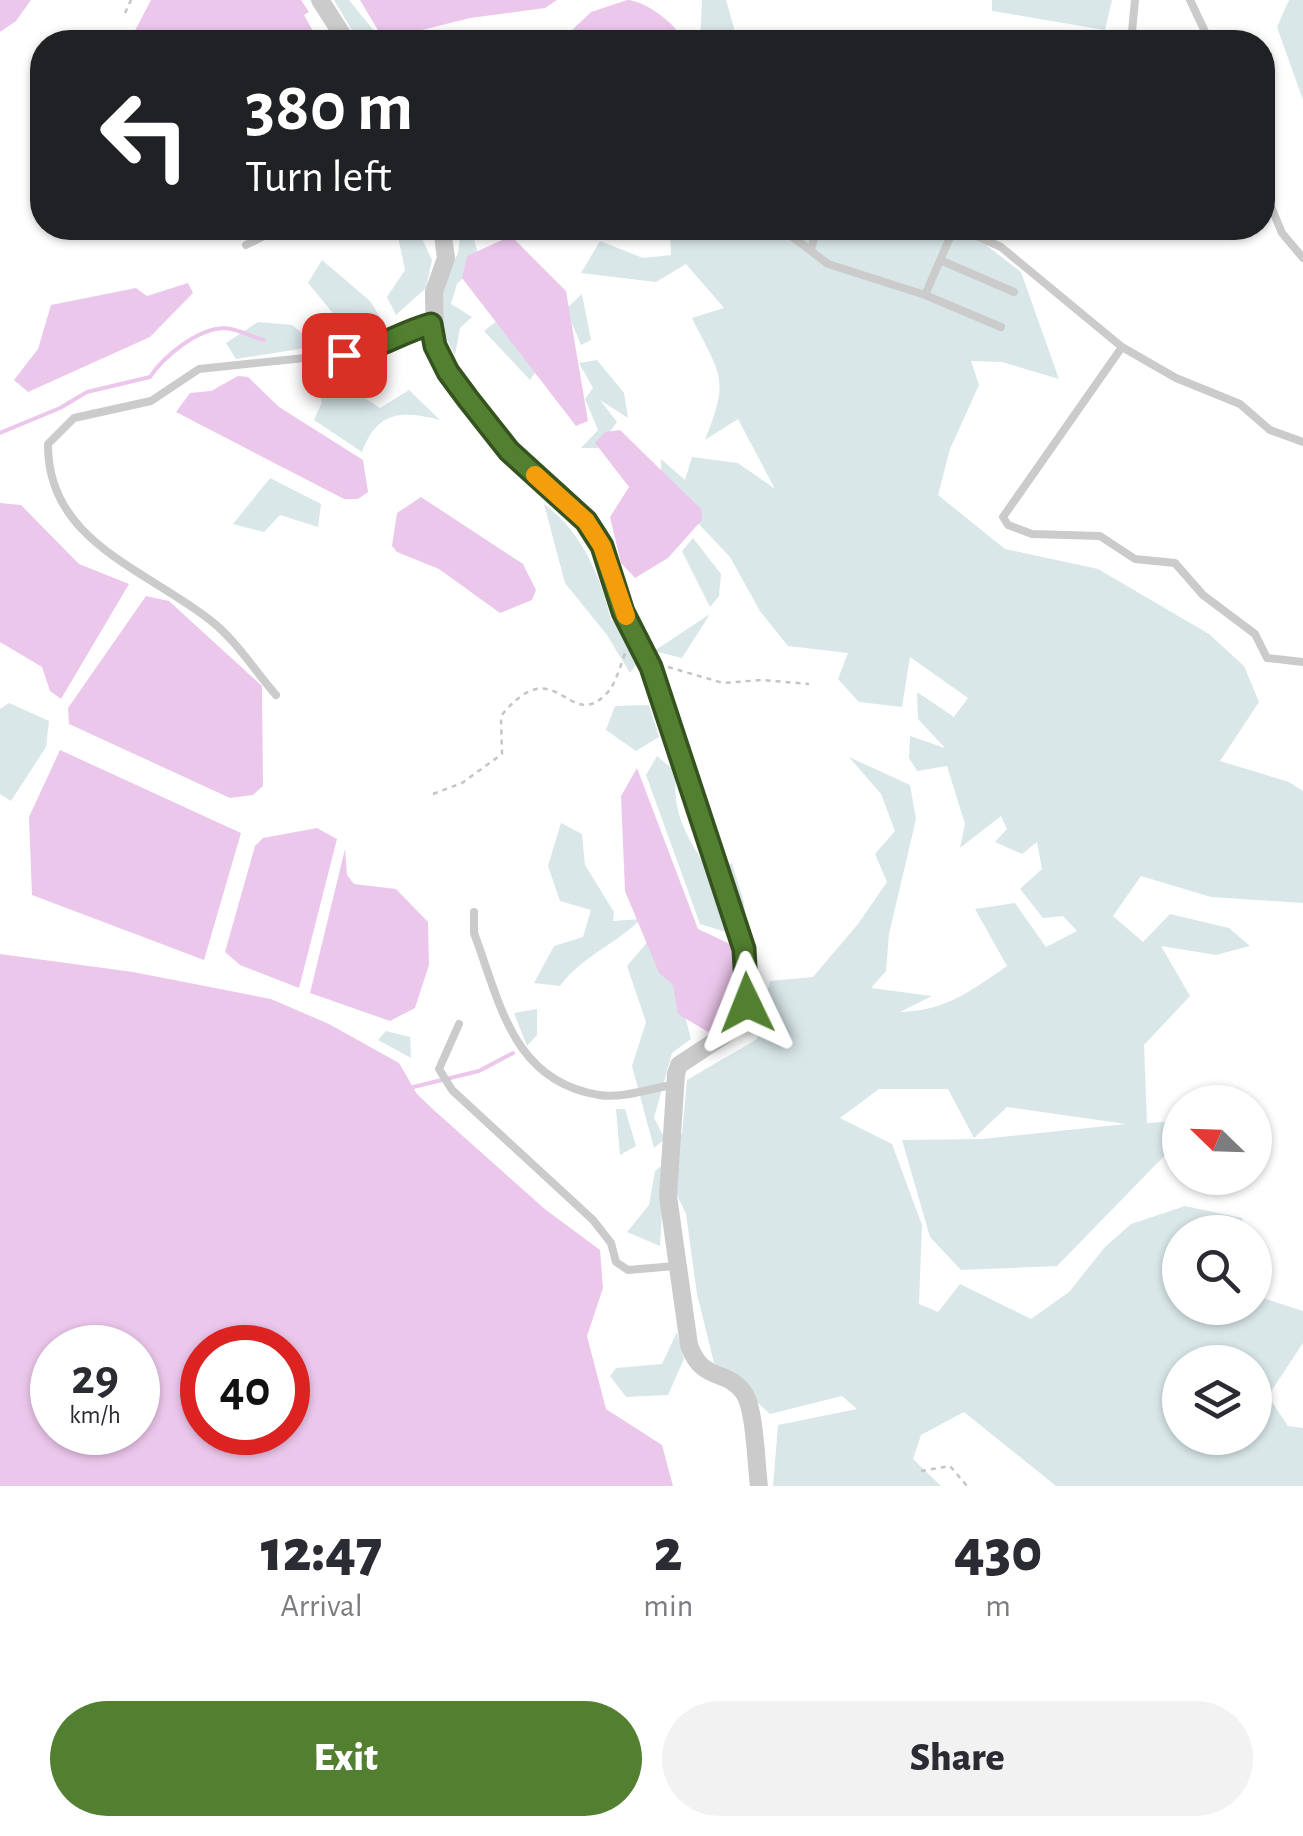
<!DOCTYPE html>
<html lang="en">
<head>
<meta charset="utf-8">
<style>
  body { margin:0; font-family:"Alegreya Sans",sans-serif; background:#f2f2f3; color:#2b2b33; height:100vh; display:flex; flex-direction:column; font-size:38px; white-space:nowrap }
  * { box-sizing:border-box; margin:0 }
  p { font-size:32px; color:#7c7c81 }
  .icon { flex:none; width:55px; height:55px; fill:none; stroke:currentColor; stroke-width:2; stroke-linecap:round; stroke-linejoin:round }
  .map { position:relative; height:1486px; overflow:hidden }
  .sheet { display:flex; flex-direction:column; background:#fff; flex:1 }
  .sheet>* { flex:none }
  .guide { position:absolute; left:30px; top:30px; width:1245px; height:210px; border-radius:40px; box-shadow:0 2px 8px #0004; background:#202124; color:#fff; overflow:hidden }
  .needle { width:65px; rotate:293deg }
  .tools { position:absolute; left:1162px; top:1085px; display:grid; gap:20px }
  .tools a { display:grid; place-items:center; width:110px; height:110px; border-radius:50%; background:#fff; box-shadow:0 2px 8px #0004; font-size:50px }
  .speed { position:absolute; left:30px; top:1325px; display:flex; gap:20px; font-size:50px; font-weight:700; text-align:center }
  .speed>* { display:grid; place-content:center; width:130px; height:130px; border-radius:50%; background:#fff; box-shadow:0 2px 8px #0004; line-height:1 }
  .speed small { font-size:25px; font-weight:400 }
  .speed .limit { border:15px solid #d22; background:#fff; color:#111 }
  .pin { position:absolute; display:grid; place-items:center; width:85px; height:85px; color:#fff; margin:-42px; border-radius:20px; box-shadow:0 5px 15px #0006 }
  .me { position:absolute; width:110px; margin:-55px; rotate:358deg; stroke-linejoin:round; filter:drop-shadow(0 0 8px #0008) }
  .turn { display:flex; align-items:center; gap:35px; height:210px; padding:0 50px; font-size:45px }
  .turn .icon { width:130px; height:130px; stroke-width:2.5 }
  .turn b { display:block; font-size:70px; line-height:85px }
  .eta { display:flex; justify-content:space-evenly; align-items:center; height:170px; text-align:center }
  .eta b { font-size:60px; font-weight:800; line-height:70px }
  .action { display:flex; gap:20px; margin-top:auto; padding:20px 50px }
  .action a { flex:1; height:115px; border-radius:60px; background:#528030; color:#fff; font-size:40px; font-weight:800; line-height:115px; text-align:center }
  .action a+a { background:#f2f2f3; color:#2b2b33 }
  .map>svg:first-child { display:block }
</style>
</head>
<body>
<div class="map">
<svg width="1303" height="1486" viewBox="0 0 1303 1486">
  <rect width="100%" height="100%" fill="#fff"/>
  <!-- green -->
  <path fill="#d9e7e9" fill-rule="evenodd" d="M334,0H349L383,42H359Z
    M702,0H726L738,42H700Z
    M992,0H1112L1105,30L992,11Z
    M1289,0H1303V100L1277,27Z
    M396,228H417L432,260L426,288L396,315L387,297L405,270Z
    M670,228H964L1021,272L1059,379L1002,362L971,361L979,385L950,449L938,495L1005,549L1098,569L1209,634L1244,666L1259,702L1220,761L1289,782L1303,791V903L1211,897L1141,876L1113,916L1143,942L1170,914L1229,928L1250,946L1216,955L1161,946L1190,996L1144,1045L1147,1123L1179,1121L1171,1149L1057,1266L961,1270L930,1237L902,1140L983,1139L1126,1124L1007,1107L974,1138L948,1089H879L840,1118L892,1144L922,1225L919,1304L938,1312L960,1284L1031,1319L1069,1292L1105,1247L1131,1224L1185,1206L1242,1218L1244,1232H1180V1308H1255V1286L1257,1296L1303,1311V1343L1268,1396L1288,1426L1303,1428V1486H1056L964,1412L921,1435L913,1459L941,1486H773L778,1425L857,1409L842,1396L770,1414L714,1363L697,1294L686,1214L677,1195L668,1146L682,1134L687,1080L757,1039L770,981L813,977L858,924L887,882L875,854L895,831L881,794L849,757L910,785L916,819L889,934L886,971L871,988L932,996L900,1012C945,1011 971,991 1007,966L975,909L1015,903L1046,947L1077,931L1063,916L1043,918L1020,889L1042,869L1037,842L1022,854L995,842L1007,829L1001,816L960,848L965,824L947,766L917,771L909,758L910,736L945,748L918,719L917,692L954,717L968,698L910,657L902,707L859,702L838,679L848,653L788,646L760,611L730,557L661,484V459L685,480L692,457L738,463L775,489L738,419L705,440C730,377 721,377 692,318L724,308L686,264L656,282L581,273L600,241L643,258L671,255ZM1180,1362H1255V1438H1180Z
    M461,229L474,239L480,261L457,284L451,304L472,317L460,328L455,355L430,308L458,253Z
    M322,260L370,301L380,317L350,334L308,283Z
    M582,294L591,340L581,345L566,309Z
    M498,320L537,370L530,380L484,331Z
    M258,322L292,325L318,346L236,359L226,343Z
    M597,360L624,393L628,418L600,400L617,422L598,448H581L598,430L585,399L593,388L579,363Z
    M355,368L368,373L360,395L380,408L409,390L440,420C401,410 377,411 362,452L314,420L322,402L313,377Z
    M270,478L321,504L318,527L280,515L264,532L233,524Z
    M544,504C582,532 600,575 611,620L620,625L641,658L630,673L607,635L565,583Z
    M693,538L721,574L719,596L710,607L682,551Z
    M710,614L682,658L654,651Z
    M9,703L49,721L46,747L11,801L0,794V709Z
    M649,705L659,737L636,751L606,730L615,706Z
    M657,756L677,773C669,813 692,844 712,877L732,863L744,903L748,939L700,924L646,775Z
    M561,823L582,834L585,865L614,912L613,921L641,919C616,944 581,957 560,986L534,983L554,946L583,937L591,910L560,901L548,866Z
    M650,939L674,973L691,1039L672,1053L654,1118L665,1139L654,1148L632,1066L646,1022L627,966Z
    M537,1009V1035L527,1046L514,1013Z
    M386,1031L410,1037L411,1058L378,1040Z
    M616,1109H625L636,1146L620,1155Z
    M665,1163L660,1246L627,1232L649,1205L655,1171Z
    M677,1332L684,1359L668,1395L626,1397L610,1376L616,1368L662,1364Z"/>
  <!-- water -->
  <path fill="#ecc7ec" fill-rule="evenodd" d="M0,0H31L16,21L0,32Z
    M151,0H301L309,12L304,15L319,42H129Z
    M360,0H557L545,8L470,18L390,38L382,37Z
    M627,0C644,1 665,17 676,29V42H571L570,32L591,12Z
    M511,236L566,291L588,421L576,426L462,278L467,256Z
    M188,283L193,293L150,337L28,392L14,380L38,349L51,305L136,288L147,296Z
    M238,376L248,377L279,407L363,460L368,492L358,499H344L176,412L190,393L211,391Z
    M620,430L701,509L702,520L668,558L635,578L621,563L610,517L629,487L595,443L605,432Z
    M421,497L523,564L536,590L532,600L500,613L439,569L397,552L392,546L397,513Z
    M0,503L21,505L79,564L129,584L61,699L50,691L42,667L0,642Z
    M146,596L169,601L262,686L263,786L253,795L230,798L69,724L68,708Z
    M60,750L241,833L204,960L32,895L29,817Z
    M637,768L698,929L730,944C741,991 746,998 708,1032L678,1014L673,985L659,973L625,891L621,796Z
    M317,828L337,839L299,988L240,965L225,952L255,846L263,838Z
    M345,849L347,875L354,884L396,889L428,922L429,965L415,1008L390,1021L310,993Z
    M0,954L133,972L271,999L329,1024L399,1063L417,1094L436,1112L546,1210L600,1250L603,1288L587,1336L606,1409L662,1445L673,1486H0ZM52,1348H138V1432H52ZM202,1348H288V1432H202Z"/>
  <g fill="none" stroke-linecap="round" stroke-linejoin="round">
    <!-- stream -->
    <path stroke="#ecc7ec" stroke-width="4" d="M0,433L60,408L87,392L150,377C164,356 197,329 224,328C236,328 252,337 264,340
      M409,1088L479,1071L513,1053"/>
    <!-- path -->
    <path stroke="#c5c5c5" stroke-width="2.5" stroke-dasharray="5 5" stroke-linecap="butt" d="M125,13L131,0
      M668,667L723,683L762,680L809,684
      M433,794L462,783L502,754L501,716C557,647 568,735 607,693C616,684 621,663 626,651
      M921,1471L950,1466L967,1486"/>
    <!-- service -->
    <path stroke="#cbcbcb" stroke-width="8" d="M1190,0L1210,42
      M1149,39V42
      M1131,42L1135,0
      M1262,185L1282,233L1303,258
      M781,228L828,264L925,295
      M840,228L885,235
      M954,228L925,295L1001,327
      M959,228L1001,247L1122,347L1176,378L1240,404L1270,430L1303,442
      M79,236L103,228
      M246,245L280,228
      M811,251L816,228
      M940,260L1014,292
      M1122,347L1003,517L1008,525L1032,534L1100,536L1135,559L1175,563L1203,595L1255,634L1267,658L1303,662
      M276,695C255,671 235,639 210,620C145,569 47,541 48,444L74,418L151,401L199,369L363,352L405,330L431,324
      M474,912V933C500,1002 512,1081 599,1095C621,1099 653,1088 676,1084
      M459,1024L439,1069L452,1090L593,1220L611,1243L616,1262L628,1270L675,1266"/>
    <!-- tertiary -->
    <path stroke="#cbcbcb" stroke-width="18" d="M320,0L347,42
      M442,228L446,258L434,292L435,346L448,372L509,451L586,521L602,546L623,612L651,667L745,949L747,1003L738,1026L679,1065L676,1074L668,1196L689,1345C702,1383 727,1368 744,1393C755,1409 756,1464 759,1486"/>
  </g>
  <g fill="none" stroke-linecap="round" stroke-linejoin="round">
    <!-- route casing -->
    <g stroke="#35531f" stroke-width="25">
      <path id="route" d="M344,355C374,351 401,332 431,324L435,346L448,372L468,399L509,451L586,521L602,546L623,612L651,667L744,949L747,1003"/>
    </g>
    <!-- route -->
    <use href="#route" stroke="#528030" stroke-width="18"/>
    <!-- slow -->
    <path stroke="#f59e0b" stroke-width="18" d="M535,475L586,521L602,546L626,616"/>
  </g>
</svg>
<div class="tools">
<a><svg class="needle" viewBox="-14 -14 28 28"><path d="M0-13l5 13h-10z" fill="#e53935"/><path d="M0 13l5-13h-10z" fill="#7c7c81"/></svg></a>
<a><svg class="icon" aria-label="search" viewBox="0 0 24 24"><circle cx="10" cy="10" r="6"/><path d="M15 15l6 6"/></svg></a>
<a><svg class="icon" aria-label="layers" viewBox="0 0 24 24"><path d="M12 4l9 5-9 5-9-5zM3 14l9 5 9-5"/></svg></a>
</div>
<div class="speed"><div>29<small>km/h</small></div><div class="limit">40</div></div>
<div class="pin" style="left:344px;top:355px;background:#d93025"><svg class="icon" aria-label="arrive" viewBox="0 0 24 24"><path d="M6 21V4h12l-3 4 3 4H6"/></svg></div>
<svg class="me" style="left:747px;top:1003px" viewBox="-20 -20 40 40"><path d="M0-17L14 15 0 8-14 15z" fill="#528030" stroke="#fff" stroke-width="4"/></svg>
<div class="guide">
<div class="turn"><svg class="icon" aria-label="left" viewBox="0 0 24 24"><path d="M17 20v-9H6M10 6l-5 5 5 5"/></svg><div><b>380 m</b>Turn left</div></div>
</div>
</div>
<section class="sheet">
<div class="eta">
<div><b>12:47</b><p>Arrival</p></div>
<div><b>2</b><p>min</p></div>
<div><b>430</b><p>m</p></div>
</div>
<div class="action"><a>Exit</a><a>Share</a></div>
</section>
</body>
</html>
